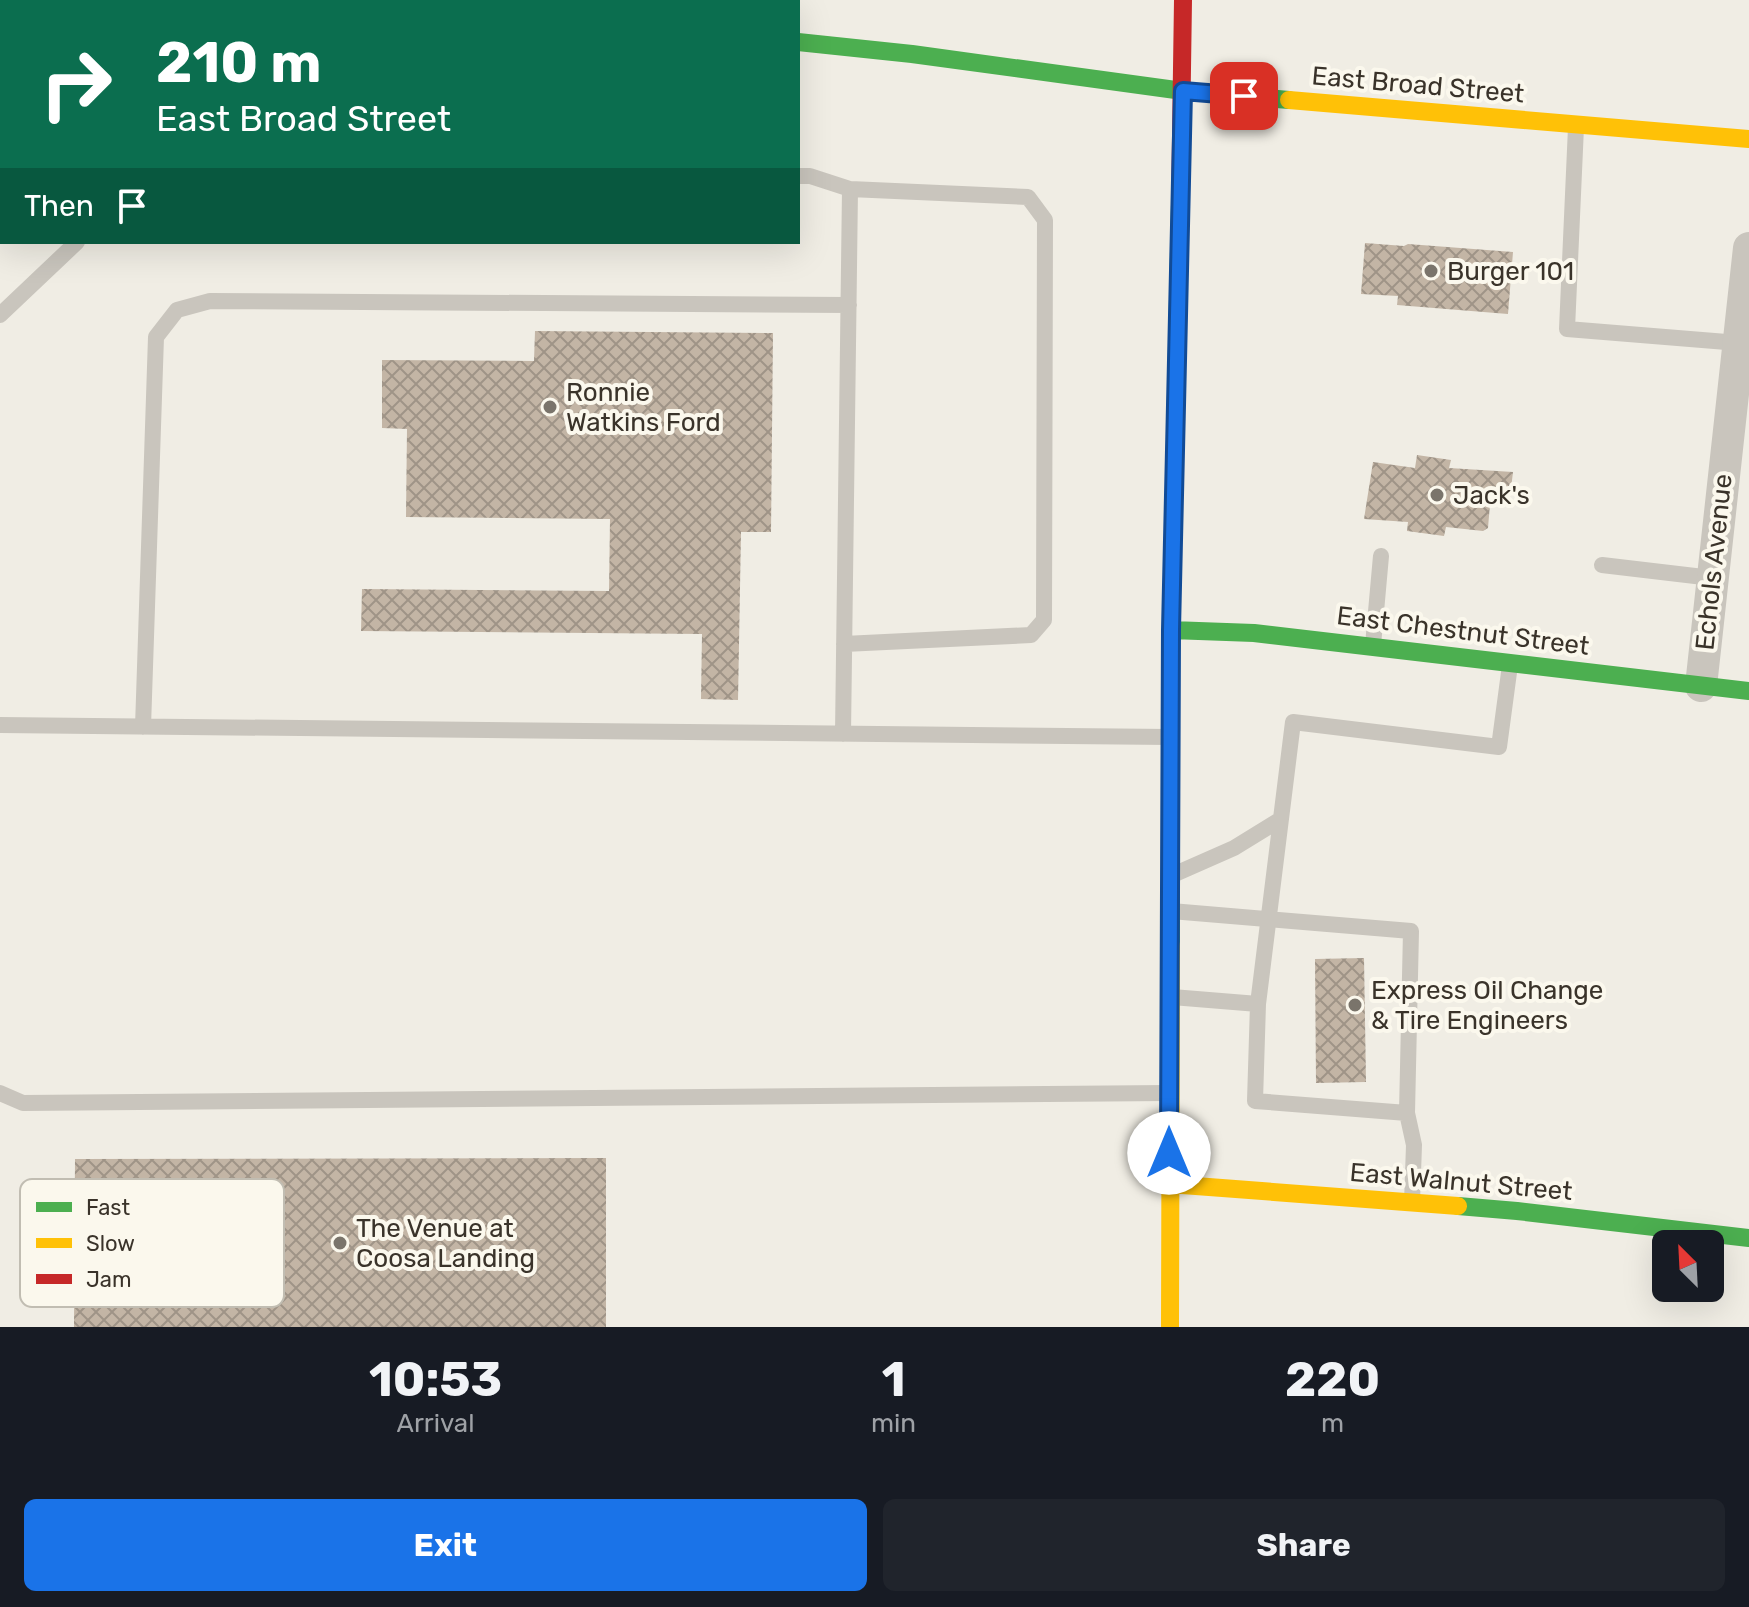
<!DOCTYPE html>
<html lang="en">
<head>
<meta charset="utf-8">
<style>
  body { margin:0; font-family:Rubik,sans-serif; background:#20242c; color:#f1f3f6; height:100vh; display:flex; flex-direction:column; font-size:30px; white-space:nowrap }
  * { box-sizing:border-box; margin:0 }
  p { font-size:26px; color:#9ea1a6 }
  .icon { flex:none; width:44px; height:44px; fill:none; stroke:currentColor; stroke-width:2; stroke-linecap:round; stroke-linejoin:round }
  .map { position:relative; height:1327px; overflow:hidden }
  .details { display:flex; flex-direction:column; background:#171b24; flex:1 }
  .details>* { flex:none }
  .guide { position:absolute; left:0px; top:0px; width:800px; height:244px; box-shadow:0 8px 32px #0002; background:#0b6e4f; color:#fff; overflow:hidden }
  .needle { width:52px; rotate:336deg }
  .buttons { position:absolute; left:1652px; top:1230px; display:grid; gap:16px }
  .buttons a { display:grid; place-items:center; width:72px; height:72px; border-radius:12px; background:#171b24; box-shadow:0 8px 32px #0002; font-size:40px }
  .pin { position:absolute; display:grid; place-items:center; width:68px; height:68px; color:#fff; margin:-34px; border-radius:16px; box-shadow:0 4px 12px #0006 }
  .me { position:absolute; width:88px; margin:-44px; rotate:0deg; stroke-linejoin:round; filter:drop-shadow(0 0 6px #0008) }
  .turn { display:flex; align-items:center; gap:28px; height:168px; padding:0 24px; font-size:36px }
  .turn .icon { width:104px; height:104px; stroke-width:2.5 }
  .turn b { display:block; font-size:56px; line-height:68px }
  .then { display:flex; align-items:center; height:76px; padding:0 24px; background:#0003; gap:16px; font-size:30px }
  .eta { display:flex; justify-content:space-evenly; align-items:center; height:136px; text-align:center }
  .eta b { font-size:48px; font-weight:700; line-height:56px }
  .primary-button { display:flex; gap:16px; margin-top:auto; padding:16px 24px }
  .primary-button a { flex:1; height:92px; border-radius:12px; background:#1a73e8; color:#fff; font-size:32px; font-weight:700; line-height:92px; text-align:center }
  .primary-button a+a { background:#20242c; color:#f1f3f6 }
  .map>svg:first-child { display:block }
</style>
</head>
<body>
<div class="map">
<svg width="1749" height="1327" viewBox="0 0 1749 1327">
  <defs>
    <pattern id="building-cross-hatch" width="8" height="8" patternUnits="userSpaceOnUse" patternTransform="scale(2)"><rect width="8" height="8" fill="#c3b5a5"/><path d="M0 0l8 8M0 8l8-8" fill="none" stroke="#9f9487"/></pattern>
  </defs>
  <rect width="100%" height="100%" fill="#f0ede4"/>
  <!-- water -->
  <path fill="#a0bac1" d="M0,0H142L161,2H2V100L0,102Z"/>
  <!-- building -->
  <path fill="url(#building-cross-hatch)" d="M1365,243L1404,246L1408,244L1513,252L1508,314L1397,305L1398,296L1361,294Z
    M535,331L773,333L771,532H741L738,700L701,699L702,634L361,631L362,589L609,591L610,519L406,517L407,429L382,428V360L534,361Z
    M1417,455L1451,460L1449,468L1513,472L1509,505L1490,504L1488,528L1483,531L1446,527L1444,536L1407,531L1408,522L1364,519L1373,462L1415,468Z
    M1364,958L1366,1082L1316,1083L1315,959Z
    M606,1158V1327H74L75,1159Z"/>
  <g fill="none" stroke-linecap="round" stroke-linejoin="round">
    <!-- lane -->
    <path stroke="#c9c5bd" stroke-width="16" d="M248,2V0
      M746,2V0
      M1576,127L1567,329L1739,343
      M798,176H810L850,189L843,734
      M0,315L77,242
      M1602,565L1712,578
      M844,644L1031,635L1044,620L1045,220L1028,197L850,189
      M1373,645L1381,556
      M0,725L1170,737
      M143,727L156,337L177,310L210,301L849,305
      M1175,874L1234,848L1281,819
      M1171,911L1411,931L1407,1113L1255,1101L1258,1004
      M1172,997L1258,1004L1293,722L1499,747L1510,665
      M0,1093L23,1103L1168,1093
      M1407,1113L1414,1145L1412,1202"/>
    <!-- street -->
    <path stroke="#c9c5bd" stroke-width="32" d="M1701,686L1749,248"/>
    <!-- fast -->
    <path stroke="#4caf50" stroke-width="18" d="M400,0L419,2
      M798,42L912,54L1183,91L1289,100
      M1171,630L1254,633L1749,691
      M1171,946V630L1180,205
      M1458,1206L1517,1211L1749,1238"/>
    <!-- slow -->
    <path stroke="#ffc107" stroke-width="18" d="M1289,100L1749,139
      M1169,1184L1458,1206
      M1170,1327L1171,946"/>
    <!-- jam -->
    <path stroke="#c62828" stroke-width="18" d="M1180,205L1183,0"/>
  </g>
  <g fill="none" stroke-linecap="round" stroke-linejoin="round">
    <!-- route casing -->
    <g stroke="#114b97" stroke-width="20">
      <path id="route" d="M1169,1153L1171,630L1183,91L1244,96"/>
    </g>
    <!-- route -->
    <use href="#route" stroke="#1a73e8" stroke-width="14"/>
  </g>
  <!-- markers -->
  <g fill="#7a746b" stroke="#fbf8ed" stroke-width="3">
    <circle cx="1431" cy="271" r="8"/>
    <circle cx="550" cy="407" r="8"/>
    <circle cx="1437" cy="495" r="8"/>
    <circle cx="1355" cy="1005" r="8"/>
    <circle cx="340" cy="1243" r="8"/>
  </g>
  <g text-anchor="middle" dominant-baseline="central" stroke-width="8" stroke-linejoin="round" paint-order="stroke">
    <!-- street labels -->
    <g font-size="26" fill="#3a332a" stroke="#fbf8ed">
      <text transform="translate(1418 85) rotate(5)">East Broad Street</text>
      <text transform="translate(1714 562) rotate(-84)">Echols Avenue</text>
      <text transform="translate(1463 631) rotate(7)">East Chestnut Street</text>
      <text transform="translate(1461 1182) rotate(5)">East Walnut Street</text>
    </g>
    <!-- poi labels -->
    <g font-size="26" fill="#3a332a" stroke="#fbf8ed" text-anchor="start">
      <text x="1447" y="271">Burger 101</text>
      <text x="566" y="392">Ronnie<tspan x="566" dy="30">Watkins Ford</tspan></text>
      <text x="1453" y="495">Jack's</text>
      <text x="1371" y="990">Express Oil Change<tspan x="1371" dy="30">&amp; Tire Engineers</tspan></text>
      <text x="356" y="1228">The Venue at<tspan x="356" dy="30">Coosa Landing</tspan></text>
    </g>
  </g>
  <!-- legend -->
  <rect x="20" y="1179" width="264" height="128" rx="12" fill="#fbf8ed" stroke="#c1bdb2" stroke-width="2"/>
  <rect x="36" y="1202" width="36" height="10" fill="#4caf50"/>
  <rect x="36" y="1238" width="36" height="10" fill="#ffc107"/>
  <rect x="36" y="1274" width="36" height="10" fill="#c62828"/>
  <g font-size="22" fill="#3a332a">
    <text x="86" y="1215">Fast</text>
    <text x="86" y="1251">Slow</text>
    <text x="86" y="1287">Jam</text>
  </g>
</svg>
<div class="buttons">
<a><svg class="needle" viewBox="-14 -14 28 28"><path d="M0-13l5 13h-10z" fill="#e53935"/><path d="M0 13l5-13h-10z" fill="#9ea1a6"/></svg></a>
</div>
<div class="pin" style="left:1244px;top:96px;background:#d93025"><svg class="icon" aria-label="arrive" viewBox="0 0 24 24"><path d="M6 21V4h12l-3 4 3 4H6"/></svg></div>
<svg class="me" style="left:1169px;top:1153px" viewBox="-20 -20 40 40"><circle r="19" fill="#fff"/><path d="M0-13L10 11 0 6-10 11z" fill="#1a73e8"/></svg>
<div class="guide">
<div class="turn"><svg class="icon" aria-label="right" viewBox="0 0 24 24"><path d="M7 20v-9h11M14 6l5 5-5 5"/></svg><div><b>210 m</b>East Broad Street</div></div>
<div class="then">Then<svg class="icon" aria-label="arrive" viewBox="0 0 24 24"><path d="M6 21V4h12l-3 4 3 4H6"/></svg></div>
</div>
</div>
<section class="details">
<div class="eta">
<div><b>10:53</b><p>Arrival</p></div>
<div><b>1</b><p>min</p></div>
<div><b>220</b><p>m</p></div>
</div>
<div class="primary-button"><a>Exit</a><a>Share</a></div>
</section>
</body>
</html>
